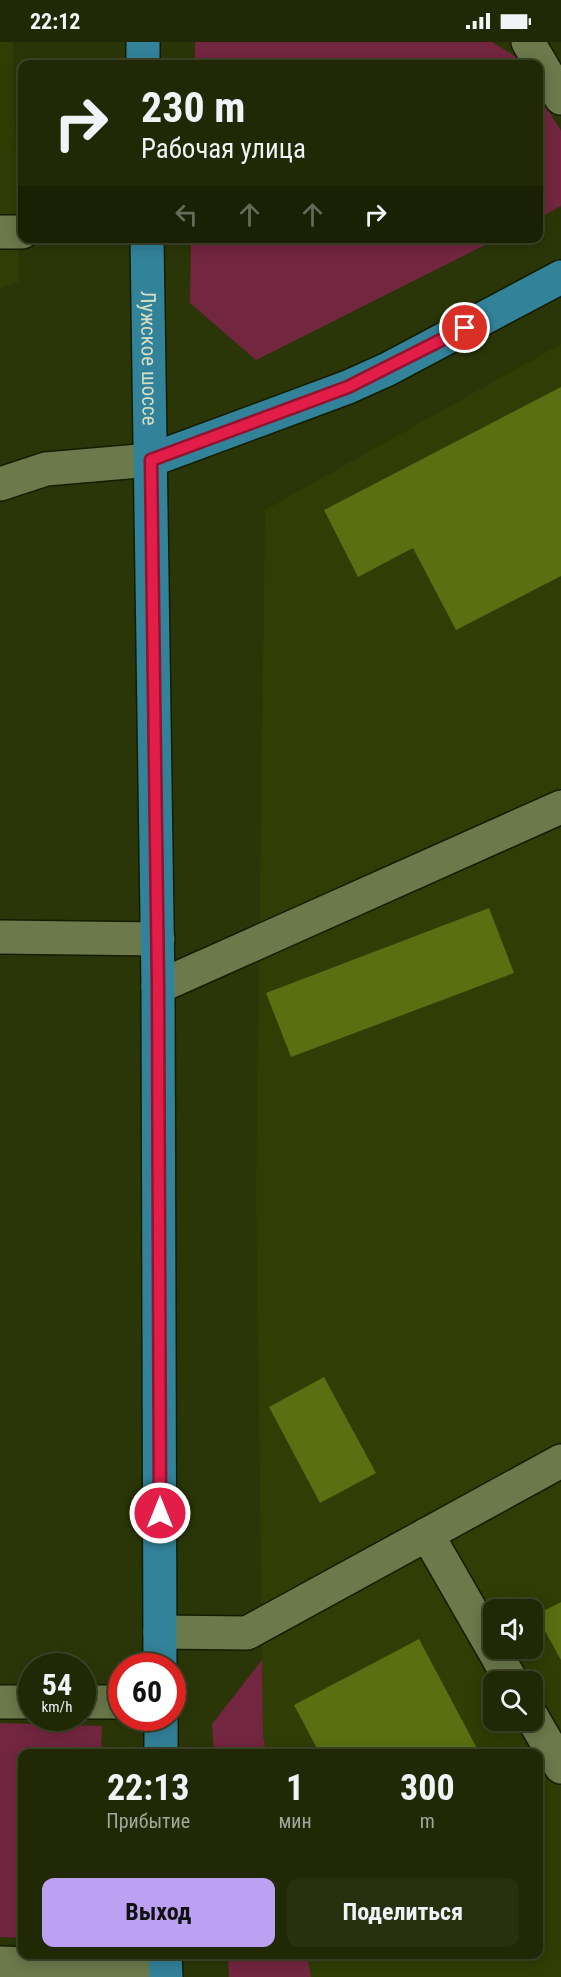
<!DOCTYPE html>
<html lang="ru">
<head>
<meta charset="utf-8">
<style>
  body { margin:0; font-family:"Roboto Condensed",sans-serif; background:#283010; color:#f1f3f6; height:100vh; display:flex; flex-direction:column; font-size:22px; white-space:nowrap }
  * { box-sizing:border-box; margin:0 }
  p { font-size:20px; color:#a2a69b }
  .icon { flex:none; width:33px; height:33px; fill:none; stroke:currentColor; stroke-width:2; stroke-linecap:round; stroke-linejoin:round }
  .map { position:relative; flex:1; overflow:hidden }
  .details { position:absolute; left:18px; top:1707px; width:525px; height:210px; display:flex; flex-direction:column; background:#202806; border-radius:12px; box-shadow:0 3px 15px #0003,0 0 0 2px #3d4428 }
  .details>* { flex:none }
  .guide { position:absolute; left:18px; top:18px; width:525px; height:183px; border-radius:12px; box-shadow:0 3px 15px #0003,0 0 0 2px #3d4428; background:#202806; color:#f1f3f6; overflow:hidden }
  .fabs { position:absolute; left:483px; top:1557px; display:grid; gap:12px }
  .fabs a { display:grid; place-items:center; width:60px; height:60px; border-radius:12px; background:#202806; box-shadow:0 3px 15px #0003,0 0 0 2px #3d4428; font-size:30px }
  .speed { position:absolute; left:18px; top:1611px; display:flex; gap:12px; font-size:30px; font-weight:700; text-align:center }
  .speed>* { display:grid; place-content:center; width:78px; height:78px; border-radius:50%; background:#202806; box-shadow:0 3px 15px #0003,0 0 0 2px #3d4428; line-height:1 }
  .speed small { font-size:15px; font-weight:400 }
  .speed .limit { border:9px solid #d22; background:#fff; color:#111 }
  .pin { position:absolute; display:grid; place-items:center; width:51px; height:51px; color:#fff; margin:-26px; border:3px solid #fff; border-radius:50%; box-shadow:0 2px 6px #0007 }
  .me { position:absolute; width:66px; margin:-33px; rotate:0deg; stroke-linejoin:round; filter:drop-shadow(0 0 4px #0008) }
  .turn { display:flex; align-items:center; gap:21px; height:126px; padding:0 24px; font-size:27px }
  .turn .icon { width:78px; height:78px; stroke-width:2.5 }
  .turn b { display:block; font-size:42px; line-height:51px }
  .lanes { display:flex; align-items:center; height:57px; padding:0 24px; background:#0003; justify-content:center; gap:30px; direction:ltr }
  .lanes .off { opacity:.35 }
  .eta { display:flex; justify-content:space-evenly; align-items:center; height:102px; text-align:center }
  .eta b { font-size:36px; font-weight:700; line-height:42px }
  .cta { display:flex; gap:12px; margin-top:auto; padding:12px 24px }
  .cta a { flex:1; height:69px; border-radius:12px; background:#bca0f2; color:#111; font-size:24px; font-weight:700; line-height:69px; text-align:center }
  .cta a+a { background:#283010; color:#f1f3f6 }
  .status { display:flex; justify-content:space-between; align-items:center; height:42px; padding:0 30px; background:#202806; direction:ltr }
  .status svg { height:16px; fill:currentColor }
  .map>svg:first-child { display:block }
</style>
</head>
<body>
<div class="status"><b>22:12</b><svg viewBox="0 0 49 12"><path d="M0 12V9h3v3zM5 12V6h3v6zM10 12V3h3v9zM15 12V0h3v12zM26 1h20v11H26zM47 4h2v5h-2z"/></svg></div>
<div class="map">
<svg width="561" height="1935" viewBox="0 0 561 1935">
  <rect width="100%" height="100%" fill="#2b3608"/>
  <!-- built -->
  <path fill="#303d04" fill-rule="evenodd" d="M0,0H13L19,240L0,246Z
    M561,302V1935H311L307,1913L538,1912V1712L266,1711L263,1693L256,1150L265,468ZM494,1568H532V1606H494ZM494,1640H532V1678H494Z"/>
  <!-- green -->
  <path fill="#732640" d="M195,0H492L516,15L521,22H195Z
    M538,52L561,89V164L539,176Z
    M191,197V196L497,197L256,318L190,261Z
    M262,1618L263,1693L266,1711H214L212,1682Z
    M0,1681L102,1684L101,1711L22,1712V1896L0,1895Z
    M228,1913H307L311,1935H229Z"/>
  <!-- building -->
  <path fill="#596f11" d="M561,345V534L456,588L413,506L358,535L324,468Z
    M489,866L514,931L291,1015L266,951Z
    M324,1335L376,1431L320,1461L269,1365Z
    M561,1560V1618L536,1573Z
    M419,1597L480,1712H320L294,1663Z"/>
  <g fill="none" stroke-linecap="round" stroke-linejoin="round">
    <!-- minor casing -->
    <g stroke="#141c00" stroke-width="36">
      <path id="minor" d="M528,0L561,56
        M0,190H22
        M0,442L46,427L151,418
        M0,895L158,897
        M158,945L561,765
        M427,1492L512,1640
        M160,1590L247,1591L561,1419
        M0,1660H32
        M82,1660H122
        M532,1675L561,1725
        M0,1921L165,1926"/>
    </g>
    <!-- major casing -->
    <g stroke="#141c00" stroke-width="36">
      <g id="major">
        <path d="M143,0V22"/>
        <path id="s1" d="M147,196L158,945L160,1624"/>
        <path d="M151,418L348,345L388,327L561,235"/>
        <path d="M161,1676V1712"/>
        <path d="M165,1912L166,1935"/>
      </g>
    </g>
    <!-- minor -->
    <use href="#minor" stroke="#6b794b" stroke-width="33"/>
    <!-- major -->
    <use href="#major" stroke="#32829a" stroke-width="33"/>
  </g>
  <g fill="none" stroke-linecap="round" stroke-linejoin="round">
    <!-- route casing -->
    <g stroke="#92132f" stroke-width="15">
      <path id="route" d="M160,1471L158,945L151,418L348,345L465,286"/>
    </g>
    <!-- route -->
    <use href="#route" stroke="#e11d48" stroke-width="10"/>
  </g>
  <g text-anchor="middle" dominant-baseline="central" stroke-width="6" stroke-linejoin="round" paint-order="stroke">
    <!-- street labels -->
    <g font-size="21" fill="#d5ddc5" stroke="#212c00">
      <text stroke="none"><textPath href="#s1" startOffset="120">Лужское шоссе</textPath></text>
    </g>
  </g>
</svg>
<div class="fabs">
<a><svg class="icon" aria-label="sound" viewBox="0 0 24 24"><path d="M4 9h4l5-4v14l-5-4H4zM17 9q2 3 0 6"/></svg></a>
<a><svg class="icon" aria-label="search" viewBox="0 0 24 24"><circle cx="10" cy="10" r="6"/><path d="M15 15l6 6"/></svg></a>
</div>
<div class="speed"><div>54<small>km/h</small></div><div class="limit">60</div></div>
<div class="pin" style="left:465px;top:286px;background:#d93025"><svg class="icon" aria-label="arrive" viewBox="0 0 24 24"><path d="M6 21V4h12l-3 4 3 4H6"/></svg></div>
<svg class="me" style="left:160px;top:1471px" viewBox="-20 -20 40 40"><circle r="17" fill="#e11d48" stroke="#fff" stroke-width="3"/><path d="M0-11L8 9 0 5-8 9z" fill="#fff"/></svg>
<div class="guide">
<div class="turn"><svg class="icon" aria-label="right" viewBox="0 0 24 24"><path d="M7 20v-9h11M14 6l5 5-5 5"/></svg><div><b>230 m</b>Рабочая улица</div></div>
<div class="lanes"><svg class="icon off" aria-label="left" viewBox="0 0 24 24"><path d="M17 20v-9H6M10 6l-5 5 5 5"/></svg><svg class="icon off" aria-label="ahead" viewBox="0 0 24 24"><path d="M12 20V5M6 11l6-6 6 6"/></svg><svg class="icon off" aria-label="ahead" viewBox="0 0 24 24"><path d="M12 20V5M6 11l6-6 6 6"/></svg><svg class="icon" aria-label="right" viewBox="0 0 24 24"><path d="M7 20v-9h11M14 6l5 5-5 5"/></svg></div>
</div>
<section class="details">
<div class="eta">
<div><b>22:13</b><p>Прибытие</p></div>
<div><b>1</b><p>мин</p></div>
<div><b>300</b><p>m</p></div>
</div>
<div class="cta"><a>Выход</a><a>Поделиться</a></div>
</section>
</div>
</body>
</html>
